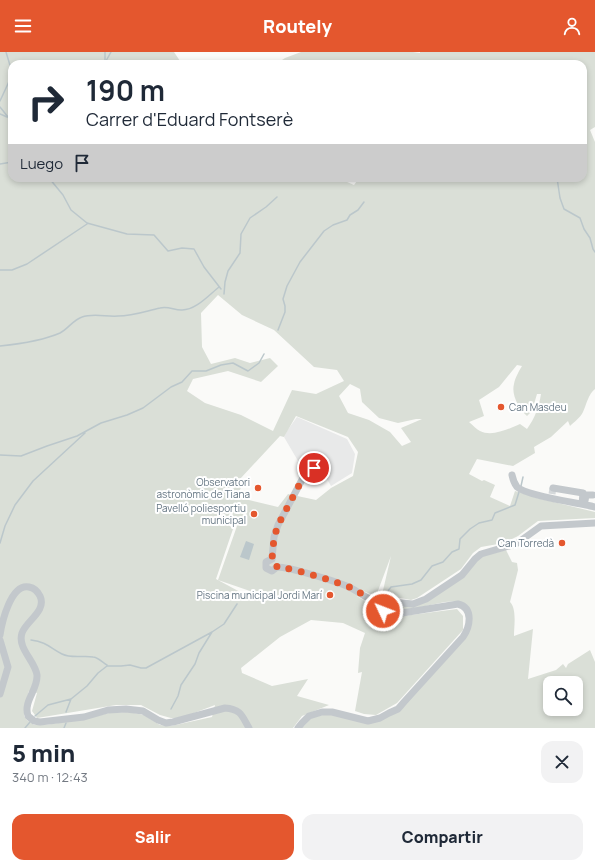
<!DOCTYPE html>
<html lang="es">
<head>
<meta charset="utf-8">
<style>
  body { margin:0; font-family:Manrope,sans-serif; background:#f2f2f3; color:#1f2937; height:100vh; display:flex; flex-direction:column; font-size:15px; white-space:nowrap }
  * { box-sizing:border-box; margin:0 }
  p { font-size:13px; color:#747a83 }
  .icon { flex:none; width:22px; height:22px; fill:none; stroke:currentColor; stroke-width:2; stroke-linecap:round; stroke-linejoin:round }
  .map { position:relative; height:676px; overflow:hidden }
  .details { display:flex; flex-direction:column; background:#fff; flex:1 }
  .details>* { flex:none }
  .banner { position:absolute; left:8px; top:8px; width:579px; height:122px; border-radius:12px; box-shadow:0 2px 6px #0003; background:#fff; color:#1f2937; overflow:hidden }
  .tools { position:absolute; left:543px; top:624px; display:grid; gap:8px }
  .tools a { display:grid; place-items:center; width:40px; height:40px; border-radius:8px; background:#fff; box-shadow:0 2px 6px #0003; font-size:20px }
  .pin { position:absolute; display:grid; place-items:center; width:34px; height:34px; color:#fff; margin:-17px; border:2px solid #fff; border-radius:50%; box-shadow:0 1px 4px #0007 }
  .me { position:absolute; width:44px; margin:-22px; rotate:313deg; stroke-linejoin:round; filter:drop-shadow(0 0 3px #0008) }
  .turn { display:flex; align-items:center; gap:14px; height:84px; padding:0 12px; font-size:18px }
  .turn .icon { width:52px; height:52px; stroke-width:2.5 }
  .turn b { display:block; font-size:28px; line-height:34px }
  .then { display:flex; align-items:center; height:38px; padding:0 12px; background:#0003; gap:8px; font-size:15px }
  .round { display:grid; place-items:center; flex:none; width:42px; height:42px; border-radius:12px; background:#f2f2f3 }
  .headline { display:flex; align-items:center; justify-content:space-between; height:68px; padding:0 12px }
  h1 { font-size:24px; font-weight:800; line-height:30px }
  .cta { display:flex; gap:8px; margin-top:auto; padding:8px 12px }
  .cta a { flex:1; height:46px; border-radius:12px; background:#e4572e; color:#fff; font-size:16px; font-weight:800; line-height:46px; text-align:center }
  .cta a+a { background:#f2f2f3; color:#1f2937 }
  header { display:flex; justify-content:space-between; align-items:center; height:52px; padding:0 12px; background:#e4572e; color:#fff; font-size:18px; font-weight:800 }
  .map>svg:first-child { display:block }
</style>
</head>
<body>
<header><svg class="icon" aria-label="menu" viewBox="0 0 24 24"><path d="M4 6h16M4 12h16M4 18h16"/></svg>Routely<svg class="icon" aria-label="person" viewBox="0 0 24 24"><circle cx="12" cy="8" r="4"/><path d="M4 21q1-7 8-7t8 7"/></svg></header>
<div class="map">
<svg width="595" height="676" viewBox="0 0 595 676">
  <rect width="100%" height="100%" fill="#fafaf8"/>
  <!-- built -->
  <path fill="#e8e9e9" d="M297,365L347,387L355,402L352,421L331,434L315,407L301,414L284,385L287,379Z"/>
  <!-- green -->
  <path fill="#dadfd7" fill-rule="evenodd" d="M0,0H174L182,12H12V126H338L354,133L357,129L354,126H583V12H276L285,6L301,0H413L420,1V0H595V75L590,78L595,90V337C588,343 587,351 583,360C580,366 574,370 570,374L568,369L551,385L534,395L535,401L513,414L477,407L469,422L482,429L484,428L495,433L490,445L510,454L515,439L537,446L595,460V466L538,469L518,484L504,491L481,495L473,501L461,517L417,546L411,548L395,545L381,547L391,504L376,544L360,538L357,544L376,556L380,567L457,557L463,564V578L397,651L376,663L364,662L355,659L362,620L358,621L360,596L365,581L343,571L311,568L280,585L241,616L242,621L272,634L308,627L297,644L329,653L302,664L293,676H0ZM218,243L242,263L274,278L314,315L337,318L344,329L316,342L292,338L273,379L241,363L205,351L187,339L193,327L228,319L261,330L278,314L270,306L250,311L235,306L211,312L202,295L201,261ZM517,313L522,314C519,319 515,326 514,332C511,343 519,357 527,364L532,359L537,342H541C539,355 535,366 527,377L520,372C509,377 492,385 480,379C476,377 473,373 469,370L484,364L479,348L499,335ZM350,332L360,337L362,350L379,366L398,371L416,367H422L401,376L411,390L402,394L390,380L369,368L348,361L339,344ZM296,364L348,385L358,400L353,424L331,436L316,448L288,442L278,455L237,445L242,433L240,427L280,384L284,385ZM230,461L228,468L237,474L218,528L250,539L249,542L242,541L216,527L233,477L226,470ZM29,639L37,641L32,659L37,666L116,653H141L160,663L171,666H181L215,653L212,665L171,674L160,673L144,663L129,660L109,661L85,667L45,673H34L27,668L24,664V655Z
    M506,498L512,510L517,511L518,518L510,550C517,557 514,574 514,584L533,577L528,627L556,618L563,612L566,616L568,612L590,598L595,610V676H302L312,665L328,662L363,670L386,666L462,590L470,559L467,553L457,549L445,550L392,561L385,556L389,553L421,551L479,505ZM550,631H576V657H550Z"/>
  <!-- water -->
  <path fill="#bbc7cb" d="M246,489L254,492L249,508L240,505Z"/>
  <g fill="none" stroke-linecap="round" stroke-linejoin="round">
    <!-- stream -->
    <path stroke="#bbc7cb" stroke-width="1.5" d="M6,0L12,20
      M105,0V12
      M106,9L111,0
      M0,49L12,23
      M0,55L12,70
      M0,62L7,65
      M0,112L12,110
      M49,126L63,143L71,158L87,171L127,182L154,183L168,199L182,196L194,197L204,215L221,237
      M557,126L560,146L564,157L580,166L584,177L590,186L593,197L595,200
      M0,218H12L27,212L87,172
      M224,242L225,230L228,219L240,201L241,182L250,166L266,155L277,145
      M278,278L285,260V254L283,247L287,234L300,210L324,179L333,173L347,168L350,163L358,158L364,150
      M0,294C19,292 42,289 60,281C68,277 73,268 82,265C93,261 107,265 118,264C133,264 146,259 160,256C168,254 174,258 181,258C195,259 209,243 219,235
      M0,403L21,404L47,394L77,384L101,371L127,363L143,356L171,335L182,330L192,319H206L221,313L233,311L248,319L259,311L264,302
      M521,434L523,425
      M0,491L5,474L15,453L33,429L85,381
      M383,545L391,535L412,532L421,528L432,514L443,510L452,500L459,497L460,487L470,477L479,471L492,468L495,461L515,453L519,440
      M31,588C47,590 50,596 62,602C72,607 84,603 93,605C98,605 103,611 107,613
      M171,657L178,644L181,633L195,612L199,601L212,580
      M66,660L71,647
      M35,664L48,653L71,647L87,634L98,621L107,614H121L130,613L141,616H146L212,580L224,572L237,552
      M25,676L30,670
      M64,676L66,671"/>
    <!-- minor-tunnel -->
    <path stroke="#d5d9db" stroke-width="7" stroke-dasharray="7 3.5" stroke-linecap="butt" d="M552,442L553,436"/>
    <!-- minor -->
    <path stroke="#c3c8cc" stroke-width="7" d="M512,423C513,428 514,431 517,435C527,444 579,451 595,455
      M553,436L583,441L582,452
      M585,449L586,443H593
      M272,507L274,485L278,473L304,424L308,418L314,416L319,419L321,424
      M272,507L266,510V516L272,519L277,515
      M277,515C290,515 339,530 351,536C362,542 372,550 384,553
      M384,553L391,550L413,552L426,547L462,523L475,507L481,502L516,492L541,474L595,471
      M0,583C2,570 11,531 29,535C34,536 38,540 40,544C47,559 26,569 22,581C17,596 35,609 37,623C38,638 23,649 28,664L34,669L40,670L84,665L108,658L126,657L143,659L158,668L166,671L173,670L225,656C241,657 242,664 249,676
      M0,588L8,615L0,642
      M298,676L302,671L309,664L322,660H332L368,669L380,666L389,661L398,657L404,650L463,585C470,575 474,556 458,552L390,563L384,560L383,557L384,553"/>
  </g>
  <g fill="none" stroke-linecap="round" stroke-linejoin="round">
    <!-- route -->
    <path stroke="#e4572e" stroke-width="7" stroke-dasharray="0 12.6" d="M314,416L308,418L304,424L278,473L274,486L272,507L276,510L277,515C290,515 341,531 354,537C364,543 373,551 384,553L383,559"/>
  </g>
  <!-- markers -->
  <g fill="#e4572e" stroke="#fff" stroke-width="1.5">
    <circle cx="501" cy="355" r="4"/>
    <circle cx="258" cy="436" r="4"/>
    <circle cx="254" cy="462" r="4"/>
    <circle cx="562" cy="491" r="4"/>
    <circle cx="330" cy="543" r="4"/>
  </g>
  <g text-anchor="middle" dominant-baseline="central" stroke-width="4" stroke-linejoin="round" paint-order="stroke">
    <!-- poi labels -->
    <g font-size="10" fill="#657683" stroke="#fff" text-anchor="end">
      <text x="509" y="355" text-anchor="start">Can Masdeu</text>
      <text x="250" y="430">Observatori<tspan x="250" dy="12">astronòmic de Tiana</tspan></text>
      <text x="246" y="456">Pavelló poliesportiu<tspan x="246" dy="12">municipal</tspan></text>
      <text x="554" y="491">Can Torredà</text>
      <text x="322" y="543">Piscina municipal Jordi Marí</text>
    </g>
  </g>
</svg>
<div class="tools">
<a><svg class="icon" aria-label="search" viewBox="0 0 24 24"><circle cx="10" cy="10" r="6"/><path d="M15 15l6 6"/></svg></a>
</div>
<div class="pin" style="left:314px;top:416px;background:#d93025"><svg class="icon" aria-label="arrive" viewBox="0 0 24 24"><path d="M6 21V4h12l-3 4 3 4H6"/></svg></div>
<svg class="me" style="left:383px;top:559px" viewBox="-20 -20 40 40"><circle r="17" fill="#e4572e" stroke="#fff" stroke-width="3"/><path d="M0-11L8 9 0 5-8 9z" fill="#fff"/></svg>
<div class="banner">
<div class="turn"><svg class="icon" aria-label="right" viewBox="0 0 24 24"><path d="M7 20v-9h11M14 6l5 5-5 5"/></svg><div><b>190 m</b>Carrer d'Eduard Fontserè</div></div>
<div class="then">Luego<svg class="icon" aria-label="arrive" viewBox="0 0 24 24"><path d="M6 21V4h12l-3 4 3 4H6"/></svg></div>
</div>
</div>
<section class="details">
<div class="headline"><div><h1>5 min</h1><p>340 m · 12:43</p></div><a class="round"><svg class="icon" aria-label="close" viewBox="0 0 24 24"><path d="M6 6l12 12M18 6L6 18"/></svg></a></div>
<div class="cta"><a>Salir</a><a>Compartir</a></div>
</section>
</body>
</html>
